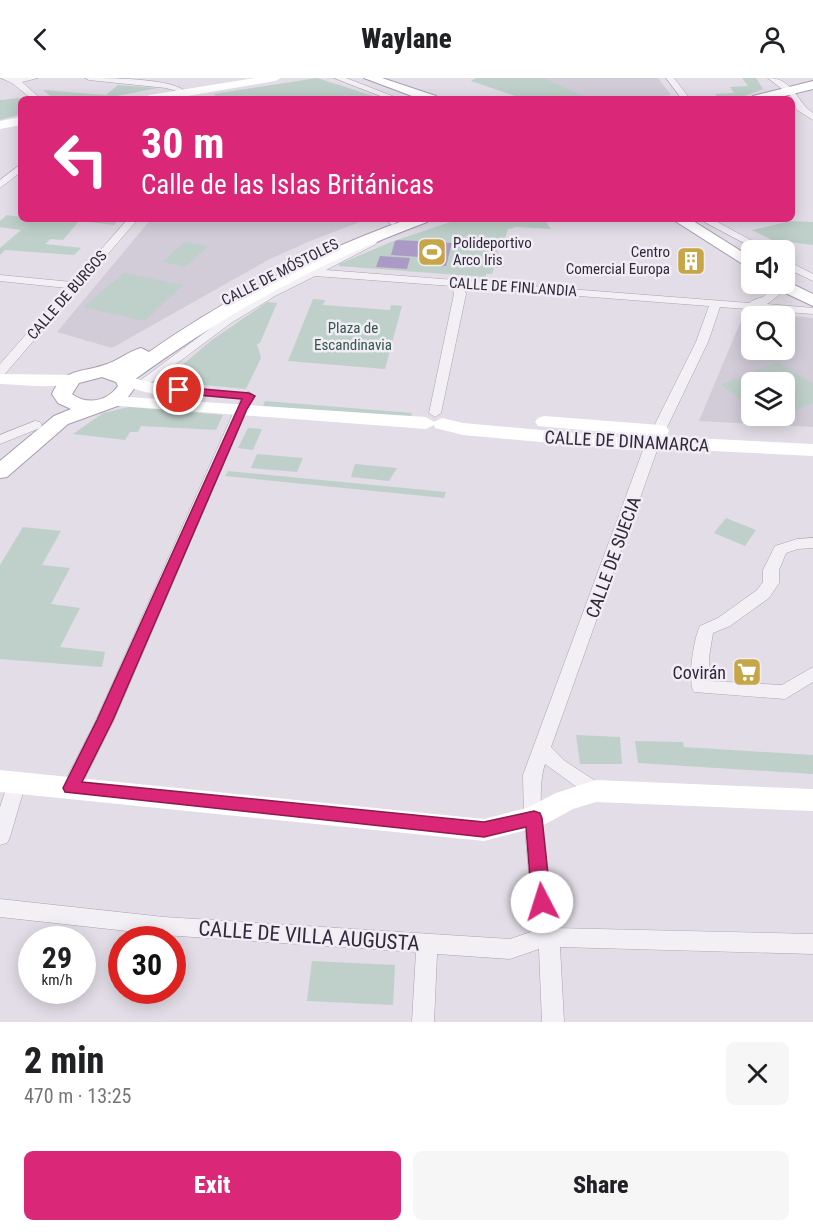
<!DOCTYPE html>
<html lang="en">
<head>
<meta charset="utf-8">
<style>
  body { margin:0; font-family:"Roboto Condensed",sans-serif; background:#f6f6f6; color:#202124; height:100vh; display:flex; flex-direction:column; font-size:22px; white-space:nowrap }
  * { box-sizing:border-box; margin:0 }
  p { font-size:20px; color:#757577 }
  .icon { flex:none; width:33px; height:33px; fill:none; stroke:currentColor; stroke-width:2; stroke-linecap:round; stroke-linejoin:round }
  .map { position:relative; height:944px; overflow:hidden }
  .side { display:flex; flex-direction:column; background:#fff; flex:1 }
  .side>* { flex:none }
  .banner { position:absolute; left:18px; top:18px; width:777px; height:126px; border-radius:9px; box-shadow:0 3px 15px #0003; background:#db2777; color:#fff; overflow:hidden }
  .controls { position:absolute; left:741px; top:162px; display:grid; gap:12px }
  .controls a { display:grid; place-items:center; width:54px; height:54px; border-radius:9px; background:#fff; box-shadow:0 3px 15px #0003; font-size:30px }
  .speed { position:absolute; left:18px; top:848px; display:flex; gap:12px; font-size:30px; font-weight:700; text-align:center }
  .speed>* { display:grid; place-content:center; width:78px; height:78px; border-radius:50%; background:#fff; box-shadow:0 3px 15px #0003; line-height:1 }
  .speed small { font-size:15px; font-weight:400 }
  .speed .limit { border:9px solid #d22; background:#fff; color:#111 }
  .pin { position:absolute; display:grid; place-items:center; width:51px; height:51px; color:#fff; margin:-26px; border:3px solid #fff; border-radius:50%; box-shadow:0 2px 6px #0007 }
  .me { position:absolute; width:66px; margin:-33px; rotate:355deg; stroke-linejoin:round; filter:drop-shadow(0 0 4px #0008) }
  .turn { display:flex; align-items:center; gap:21px; height:126px; padding:0 24px; font-size:27px }
  .turn .icon { width:78px; height:78px; stroke-width:2.5 }
  .turn b { display:block; font-size:42px; line-height:51px }
  .round { display:grid; place-items:center; flex:none; width:63px; height:63px; border-radius:9px; background:#f6f6f6 }
  .summary { display:flex; align-items:center; justify-content:space-between; height:102px; padding:0 24px }
  h1 { font-size:36px; font-weight:800; line-height:45px }
  .cta { display:flex; gap:12px; margin-top:auto; padding:12px 24px }
  .cta a { flex:1; height:69px; border-radius:9px; background:#db2777; color:#fff; font-size:24px; font-weight:800; line-height:69px; text-align:center }
  .cta a+a { background:#f6f6f6; color:#202124 }
  header { display:flex; justify-content:space-between; align-items:center; height:78px; padding:0 24px; background:#fff; font-size:27px; font-weight:800 }
  .map>svg:first-child { display:block }
</style>
</head>
<body>
<header><svg class="icon" aria-label="back" viewBox="0 0 24 24"><path d="M15 5l-7 7 7 7"/></svg>Waylane<svg class="icon" aria-label="person" viewBox="0 0 24 24"><circle cx="12" cy="8" r="4"/><path d="M4 21q1-7 8-7t8 7"/></svg></header>
<div class="map">
<svg width="813" height="944" viewBox="0 0 813 944">
  <rect width="100%" height="100%" fill="#e2dde6"/>
  <!-- built -->
  <path fill="#d1ccd8" fill-rule="evenodd" d="M545,0H658L671,17L636,21H591Z
    M151,141H368L310,163L268,182L112,270L57,254Z
    M745,233L813,240V349L699,343ZM752,238H784V272H752ZM752,304H784V338H752Z"/>
  <!-- green -->
  <path fill="#bfd0ca" d="M317,0L383,21H229L217,20L214,16Z
    M476,0H545L591,21H524L471,3Z
    M742,0H756L763,11L737,21H719L715,16L734,15L730,9L748,8Z
    M118,7L157,10L103,21H54L43,12L106,17Z
    M20,20L21,36L0,42V22Z
    M7,137L21,139V141H119L114,147L79,143L63,162L51,161L45,166L81,170L74,177L5,172L0,177V170L21,152L0,149V143Z
    M459,141H544L551,151L517,149L508,151L505,160L494,165L504,189L494,190L492,196H486L485,199L339,188V186L391,164Z
    M791,143L813,144V167L772,162L752,152Z
    M185,164L208,168L185,189L162,184Z
    M124,195L183,207L145,243L83,229Z
    M313,221L325,222L323,227L390,232L391,227L402,228L385,291L288,283Z
    M267,224L277,225L260,265L257,266L261,280L246,311L163,303L212,262Z
    M777,284L813,306V325L785,337L784,304H752L751,328L721,307Z
    M265,323L412,335L410,341L263,328Z
    M129,329L223,337L216,352L141,348L138,354H130L125,362L73,356L103,335Z
    M248,350L262,351L253,372L238,370Z
    M257,376L303,380L297,394L251,390Z
    M355,386L397,390L389,403L351,399Z
    M228,393L446,414L444,420L225,398Z
    M726,440L756,452L745,468L714,455Z
    M23,449L61,453L42,487L70,490L51,526L80,530L60,569L105,574L102,589L0,581V487Z
    M576,657L620,659L622,686H580Z
    M635,663L683,664L684,669L813,677V696L638,685Z
    M312,883L395,887L393,927L307,923Z"/>
  <!-- water -->
  <path fill="#ab9ac5" d="M398,162L452,165L446,188L419,186L420,179L391,177L395,163Z
    M380,178L410,180L407,191L376,189Z"/>
  <g fill="none" stroke-linecap="round" stroke-linejoin="round">
    <!-- street casing -->
    <g stroke="#aaa3b0" stroke-width="1">
      <path id="street" d="M1,0H38L22,4L41,21H32L12,5Z
        M85,0C108,0 166,0 184,12L180,14L166,10L89,2Z
        M334,0H346L400,21H388Z
        M666,0H674L690,21H682Z
        M768,0C794,0 796,24 813,35V42L797,32L791,18Z
        M21,86V94L0,110V102Z
        M128,141H138L4,297L0,298V286L67,210L0,203V197L72,204Z
        M385,141H395L397,144L392,147Z
        M699,141H712L769,172H757Z
        M372,161L377,164L376,166L326,192L749,225C761,216 765,225 770,206H780L779,217L767,226L813,230V236L720,229L708,264L660,364L551,669L565,683L603,708L605,713L603,718L596,721L589,718L545,686C533,719 550,811 554,850L813,856V876L560,869L564,944H542L539,871L510,881L437,876L434,944H412L416,874L164,857L0,839V821L164,839L510,861L534,853L524,740L523,697L646,364L696,264L709,228L463,209L466,216L441,335L435,339L429,335L454,216L452,208L315,198L275,218L231,245L144,310H136L134,307L223,241L267,214Z
        M784,181L813,196V203L784,189Z
        M249,314L255,318L247,331L114,642L78,714L71,717L64,714L62,709L96,642L235,331L245,315Z
        M35,343L40,344L42,347L40,350L0,366V357Z
        M813,460V470L798,471L786,475L779,492V505L769,520L730,548L713,555L709,579V603L782,607L813,589V604L785,621L694,614C687,602 694,560 700,548L718,540L757,512L763,504V492L775,468L797,461Z
        M17,696L24,699L26,704L10,759L7,765L0,767V729L10,699Z"/>
    </g>
    <!-- primary casing -->
    <g stroke="#a79db2" stroke-width="2">
      <path id="primary" d="M364,0H382L436,18L438,21H420Z
        M813,3V11L772,21H751L753,18Z
        M408,141H430L427,144C321,183 225,236 134,302L136,308L123,326L68,346L7,399L0,400V383L54,338L71,331L58,325L52,316C64,289 84,295 107,286C119,282 129,273 141,270L149,274C229,218 316,174 408,141ZM102,299L116,304L118,308C107,324 86,327 72,316L79,305Z
        M672,141H690L752,180V192Z
        M784,202L813,216V228L775,210L773,206H784Z"/>
    </g>
    <!-- street -->
    <use href="#street" fill="#f3f0f5" fill-rule="evenodd"/>
    <!-- secondary -->
    <path fill="#fff" fill-rule="evenodd" d="M255,0H281L275,3L170,21H143L149,17Z
      M21,39V47L0,51V43Z
      M0,296L78,297L81,301L78,305C53,311 26,307 0,306Z
      M126,298L156,306L182,308L185,312L182,316C162,321 140,312 120,307L117,303L120,299Z
      M113,318L426,339L434,344L442,340L463,345L630,360L653,358L813,366V378L653,370L630,372L463,357L435,350L434,347L426,351L107,327L104,323L107,319Z
      M544,338L660,347L667,349L669,353L667,357L660,359L538,348L535,344L538,340Z
      M0,692L484,741L527,730L556,715L596,702L813,711V733L596,724L573,731L542,748L484,763L0,714Z"/>
    <!-- primary -->
    <use href="#primary" fill="#fff" fill-rule="evenodd"/>
  </g>
  <!-- route -->
  <path fill="#db2777" stroke="#8e194d" stroke-width="1.5" d="M179,309L249,315L255,318L247,331L113,642L82,704L484,744L534,733L540,735L542,740L551,824L548,830L542,833L535,830L532,824L526,749L484,759L65,714L63,710L97,642L242,321L175,315V310Z"/>
  <!-- icons -->
  <defs>
    <g id="stadium-square" transform="scale(1.5)"><rect x="-9" y="-9" width="18" height="18" rx="4" fill="#c7a647" stroke="#f0edf4"/><path d="M0-5a6.5 5 0 1 0 0 10a6.5 5 0 1 0 0-10ZM-3.5-1.8h7v3.6h-7Z" fill="#fff"/></g>
    <g id="building-square" transform="scale(1.5)"><rect x="-9" y="-9" width="18" height="18" rx="4" fill="#c7a647" stroke="#f0edf4"/><path d="M-4-6H4V6H1V3H-1V6H-4ZM-2.5-4.3h1.7v1.8h-1.7ZM.8-4.3h1.7v1.8H.8ZM-2.5-1h1.7V.8h-1.7ZM.8-1h1.7V.8H.8Z" fill="#fff"/></g>
    <g id="supermarket-square" transform="scale(1.5)"><rect x="-9" y="-9" width="18" height="18" rx="4" fill="#c7a647" stroke="#f0edf4"/><path d="M-6-5.5h2.5l.6 2H6L4.5 2H-2.5L-4.4-4H-6ZM-1.5 3.2a1.3 1.3 0 1 0 .1 0ZM3 3.2a1.3 1.3 0 1 0 .1 0Z" fill="#fff"/></g>
  </defs>
  <g fill-rule="evenodd">
    <use href="#stadium-square" x="432" y="174"/>
    <use href="#building-square" x="691" y="183"/>
    <use href="#supermarket-square" x="747" y="594"/>
  </g>
  <g text-anchor="middle" dominant-baseline="central" stroke-width="5" stroke-linejoin="round" paint-order="stroke">
    <!-- far-poi labels -->
    <g font-size="15" fill="#32283c" stroke="#f0edf4" text-anchor="start">
      <text x="453" y="165">Polideportivo<tspan x="453" dy="17">Arco Iris</tspan></text>
      <text x="670" y="174" text-anchor="end">Centro<tspan x="670" dy="17">Comercial Europa</tspan></text>
    </g>
    <!-- far-street labels -->
    <g font-size="15" fill="#32283c" stroke="#f0edf4">
      <text transform="translate(280 194) rotate(-27)">CALLE DE MÓSTOLES</text>
      <text transform="translate(513 209) rotate(4)">CALLE DE FINLANDIA</text>
      <text transform="translate(67 217) rotate(-49)">CALLE DE BURGOS</text>
    </g>
    <!-- far-park labels -->
    <g font-size="15" fill="#35574d" stroke="#f0edf4">
      <text x="353" y="250">Plaza de<tspan x="353" dy="17">Escandinavia</tspan></text>
    </g>
    <!-- street labels -->
    <g font-size="18" fill="#32283c" stroke="#f0edf4">
      <text transform="translate(627 363) rotate(3)">CALLE DE DINAMARCA</text>
      <text transform="translate(613 479) rotate(-70)">CALLE DE SUECIA</text>
    </g>
    <!-- poi labels -->
    <g font-size="18" fill="#32283c" stroke="#f0edf4" text-anchor="end">
      <text x="726" y="594">Covirán</text>
    </g>
    <!-- near-street labels -->
    <g font-size="21" fill="#32283c" stroke="#f0edf4">
      <text transform="translate(309 858) rotate(4)">CALLE DE VILLA AUGUSTA</text>
    </g>
  </g>
</svg>
<div class="controls">
<a><svg class="icon" aria-label="sound" viewBox="0 0 24 24"><path d="M4 9h4l5-4v14l-5-4H4zM17 9q2 3 0 6"/></svg></a>
<a><svg class="icon" aria-label="search" viewBox="0 0 24 24"><circle cx="10" cy="10" r="6"/><path d="M15 15l6 6"/></svg></a>
<a><svg class="icon" aria-label="layers" viewBox="0 0 24 24"><path d="M12 4l9 5-9 5-9-5zM3 14l9 5 9-5"/></svg></a>
</div>
<div class="speed"><div>29<small>km/h</small></div><div class="limit">30</div></div>
<div class="pin" style="left:179px;top:312px;background:#d93025"><svg class="icon" aria-label="arrive" viewBox="0 0 24 24"><path d="M6 21V4h12l-3 4 3 4H6"/></svg></div>
<svg class="me" style="left:542px;top:824px" viewBox="-20 -20 40 40"><circle r="19" fill="#fff"/><path d="M0-13L10 11 0 6-10 11z" fill="#db2777"/></svg>
<div class="banner">
<div class="turn"><svg class="icon" aria-label="left" viewBox="0 0 24 24"><path d="M17 20v-9H6M10 6l-5 5 5 5"/></svg><div><b>30 m</b>Calle de las Islas Británicas</div></div>
</div>
</div>
<section class="side">
<div class="summary"><div><h1>2 min</h1><p>470 m · 13:25</p></div><a class="round"><svg class="icon" aria-label="close" viewBox="0 0 24 24"><path d="M6 6l12 12M18 6L6 18"/></svg></a></div>
<div class="cta"><a>Exit</a><a>Share</a></div>
</section>
</body>
</html>
